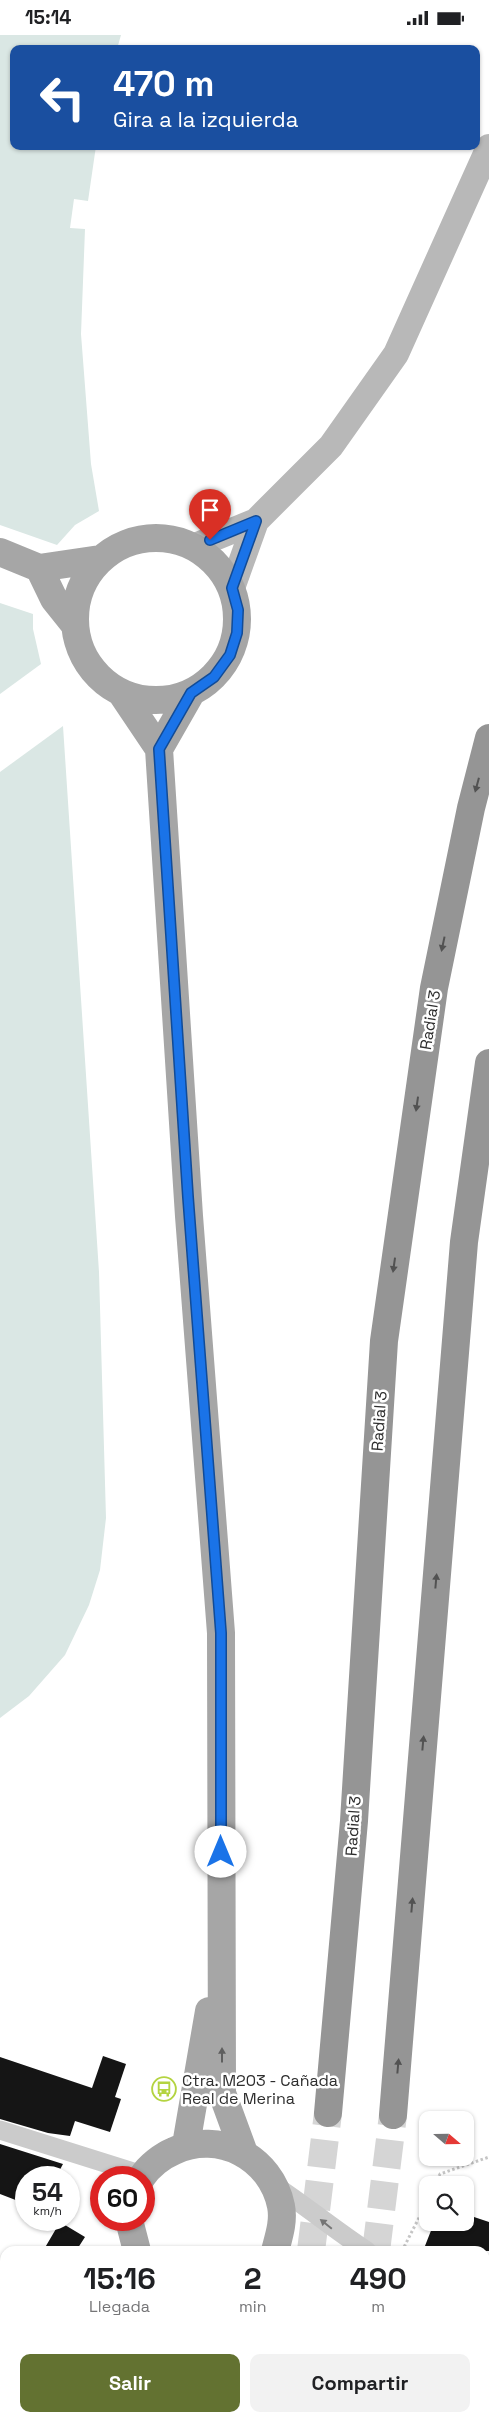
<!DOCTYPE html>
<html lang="es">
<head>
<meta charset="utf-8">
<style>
  body { margin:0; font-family:"Space Grotesk",sans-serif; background:#f2f2f2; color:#202124; height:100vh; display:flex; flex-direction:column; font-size:19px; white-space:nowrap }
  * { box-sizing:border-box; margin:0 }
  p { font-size:16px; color:#757577 }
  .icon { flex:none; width:28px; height:28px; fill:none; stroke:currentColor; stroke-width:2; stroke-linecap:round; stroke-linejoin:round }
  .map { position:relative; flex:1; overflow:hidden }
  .sheet { position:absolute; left:0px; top:2211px; width:490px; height:176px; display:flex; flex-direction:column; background:#fff; border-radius:15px 15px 0 0; box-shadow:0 1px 4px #0004 }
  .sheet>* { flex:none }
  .top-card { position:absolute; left:10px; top:10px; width:470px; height:105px; border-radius:10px; box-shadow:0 1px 4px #0004; background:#1a4fa0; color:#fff; overflow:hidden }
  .needle { width:32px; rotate:110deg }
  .controls { position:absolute; left:419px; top:2076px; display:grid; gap:10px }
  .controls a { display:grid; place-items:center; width:55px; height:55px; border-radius:10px; background:#fff; box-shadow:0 1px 4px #0004; font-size:25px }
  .speed { position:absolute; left:15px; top:2131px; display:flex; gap:10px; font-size:25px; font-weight:700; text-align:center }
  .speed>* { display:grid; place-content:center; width:65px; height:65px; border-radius:50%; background:#fff; box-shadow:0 1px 4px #0004; line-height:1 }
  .speed small { font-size:12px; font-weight:400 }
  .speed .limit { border:8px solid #d22; background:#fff; color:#111 }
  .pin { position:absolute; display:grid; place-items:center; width:42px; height:42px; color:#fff; margin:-51px -21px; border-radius:50% 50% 50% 0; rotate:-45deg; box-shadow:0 0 5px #0007 }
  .pin .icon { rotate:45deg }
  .me { position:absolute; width:55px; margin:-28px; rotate:0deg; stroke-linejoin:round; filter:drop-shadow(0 0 4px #0008) }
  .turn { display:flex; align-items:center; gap:18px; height:105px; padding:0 20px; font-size:22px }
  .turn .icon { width:65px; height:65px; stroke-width:2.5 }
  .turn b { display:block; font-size:35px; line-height:42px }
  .eta { display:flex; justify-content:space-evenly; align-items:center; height:85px; text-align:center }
  .eta b { font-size:30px; font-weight:700; line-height:35px }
  .cta { display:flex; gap:10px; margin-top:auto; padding:10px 20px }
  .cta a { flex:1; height:58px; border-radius:10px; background:#637231; color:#fff; font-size:20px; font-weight:700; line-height:58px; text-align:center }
  .cta a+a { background:#f2f2f2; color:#202124 }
  .status { display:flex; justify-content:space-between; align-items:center; height:35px; padding:0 25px; background:#fff; direction:ltr }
  .status svg { height:14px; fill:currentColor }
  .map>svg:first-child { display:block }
</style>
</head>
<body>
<div class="status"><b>15:14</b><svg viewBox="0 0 49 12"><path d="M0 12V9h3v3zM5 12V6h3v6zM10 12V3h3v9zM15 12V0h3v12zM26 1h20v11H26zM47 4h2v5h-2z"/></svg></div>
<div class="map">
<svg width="489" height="2387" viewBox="0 0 489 2387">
  <rect width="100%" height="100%" fill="#fff"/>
  <!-- green -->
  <path fill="#dae7e4" d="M0,0H121L117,14H14V111H96L88,166L74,164L70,193L85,194L81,299L91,429L99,476L75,490L57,510L0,490Z
    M0,568L33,579V594L41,629L0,659Z
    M63,691L99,1237L106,1483L100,1535L89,1570L65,1620L29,1661L0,1683V737Z"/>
  <!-- building -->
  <path fill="#151515" d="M103,2021L126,2029L115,2062L121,2064L110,2097L75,2086L70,2101L48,2098L0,2084V2022L92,2053Z
    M0,2109L63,2129L56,2142H26V2169L0,2159Z
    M465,2179L489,2187V2216H423L434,2188H465Z
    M60,2187L85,2202L76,2216H43Z"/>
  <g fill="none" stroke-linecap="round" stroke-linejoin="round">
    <!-- highway-tunnel -->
    <path stroke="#d5d5d5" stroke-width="28" stroke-dasharray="28 14" stroke-linecap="butt" d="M311,2216L328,2078
      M376,2216L393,2080
      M289,2387L290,2382
      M355,2387L356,2382"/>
    <!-- path -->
    <path stroke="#c5c5c5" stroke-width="3" stroke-dasharray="2.5 2.5" stroke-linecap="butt" d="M435,2150L440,2139L489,2122
      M402,2216L428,2165
      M140,2387L143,2382"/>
    <!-- street -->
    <path stroke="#cbcbcb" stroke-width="19" d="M0,2095L143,2140
      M274,2150C306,2171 335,2195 367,2216
      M485,2259L489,2260"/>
    <!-- secondary -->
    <path stroke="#b8b8b8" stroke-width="26" d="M195,511L256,486L331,411L396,319L489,112
      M232,553L256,486"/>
    <!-- primary -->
    <path stroke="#a6a6a6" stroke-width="28" d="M75 584a81 81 0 1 1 162 0a81 81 0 1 1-162 0Z
      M0,517L39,533
      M39,533L54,564L74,589
      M39,533L100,524
      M122,659L159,714L189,1181L221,1598L222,2058L244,2118
      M159,714L191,658
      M186,2110L209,1976
      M142,2142C149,2131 162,2121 174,2116C219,2095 271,2122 281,2171C284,2186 279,2201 275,2216
      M129,2185L137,2216
      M57,2387L60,2382"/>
    <!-- highway -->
    <path stroke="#959595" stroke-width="28" d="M328,2078L354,1786L384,1306L434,953L471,773L489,703
      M393,2080L464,1207L489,1028"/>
  </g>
  <!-- one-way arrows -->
  <defs><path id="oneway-solid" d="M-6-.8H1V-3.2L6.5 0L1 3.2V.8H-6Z" transform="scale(1.25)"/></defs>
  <g fill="#525252">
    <use href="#oneway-solid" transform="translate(477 750) rotate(105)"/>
    <use href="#oneway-solid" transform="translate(443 909) rotate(102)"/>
    <use href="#oneway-solid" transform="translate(417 1069) rotate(98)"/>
    <use href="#oneway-solid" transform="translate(394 1230) rotate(98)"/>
    <use href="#oneway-solid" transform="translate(436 1546) rotate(-85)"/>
    <use href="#oneway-solid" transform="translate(423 1708) rotate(-85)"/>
    <use href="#oneway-solid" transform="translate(412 1870) rotate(-85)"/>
    <use href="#oneway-solid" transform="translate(398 2031) rotate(-85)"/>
  </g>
  <use fill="#5e5e5e" href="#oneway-solid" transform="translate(222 2020) rotate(-90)"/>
  <use fill="#757575" href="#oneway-solid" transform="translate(326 2189) rotate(-141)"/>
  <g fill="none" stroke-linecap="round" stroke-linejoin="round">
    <!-- route casing -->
    <g stroke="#114b97" stroke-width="12">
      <path id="route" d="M210,505L256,486L232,553L238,575L237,598L230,620L214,642L191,658L159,714L188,1162L221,1598V1817"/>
    </g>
    <!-- route -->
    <use href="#route" stroke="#1a73e8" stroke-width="9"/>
  </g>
  <!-- icons -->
  <defs>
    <g id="bus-ring" transform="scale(1.25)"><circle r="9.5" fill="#fff" stroke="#b4d441" stroke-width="1.5"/><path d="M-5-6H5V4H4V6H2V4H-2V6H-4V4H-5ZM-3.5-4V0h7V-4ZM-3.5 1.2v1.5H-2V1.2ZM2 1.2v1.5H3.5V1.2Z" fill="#b4d441"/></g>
  </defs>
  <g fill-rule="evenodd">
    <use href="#bus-ring" x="164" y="2054"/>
  </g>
  <g text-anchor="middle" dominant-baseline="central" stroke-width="5" stroke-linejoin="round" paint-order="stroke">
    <!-- street labels -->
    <g font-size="16" fill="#2e2e2e" stroke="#fff">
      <text transform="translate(430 985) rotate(-81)">Radial 3</text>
      <text transform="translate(379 1386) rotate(-86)">Radial 3</text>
      <text transform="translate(353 1791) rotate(-86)">Radial 3</text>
    </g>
    <!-- poi labels -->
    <g font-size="16" fill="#2e2e2e" stroke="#fff" text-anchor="start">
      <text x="182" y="2045">Ctra. M203 - Cañada<tspan x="182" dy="18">Real de Merina</tspan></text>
    </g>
  </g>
</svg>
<div class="controls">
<a><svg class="needle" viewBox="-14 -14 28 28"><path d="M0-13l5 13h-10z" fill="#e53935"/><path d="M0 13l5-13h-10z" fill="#757577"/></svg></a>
<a><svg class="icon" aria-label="search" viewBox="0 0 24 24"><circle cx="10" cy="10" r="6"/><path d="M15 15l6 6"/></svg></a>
</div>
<div class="speed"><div>54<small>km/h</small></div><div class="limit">60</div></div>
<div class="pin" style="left:210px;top:505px;background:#d93025"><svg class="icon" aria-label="arrive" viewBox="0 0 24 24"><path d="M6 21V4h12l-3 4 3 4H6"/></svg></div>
<svg class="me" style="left:221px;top:1817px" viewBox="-20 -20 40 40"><circle r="19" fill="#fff"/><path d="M0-13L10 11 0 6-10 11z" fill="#1a73e8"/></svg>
<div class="top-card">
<div class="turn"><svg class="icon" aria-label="left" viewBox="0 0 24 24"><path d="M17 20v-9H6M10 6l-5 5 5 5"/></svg><div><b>470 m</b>Gira a la izquierda</div></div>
</div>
<section class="sheet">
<div class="eta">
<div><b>15:16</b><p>Llegada</p></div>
<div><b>2</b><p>min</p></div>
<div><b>490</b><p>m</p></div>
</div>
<div class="cta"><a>Salir</a><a>Compartir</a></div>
</section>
</div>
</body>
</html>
